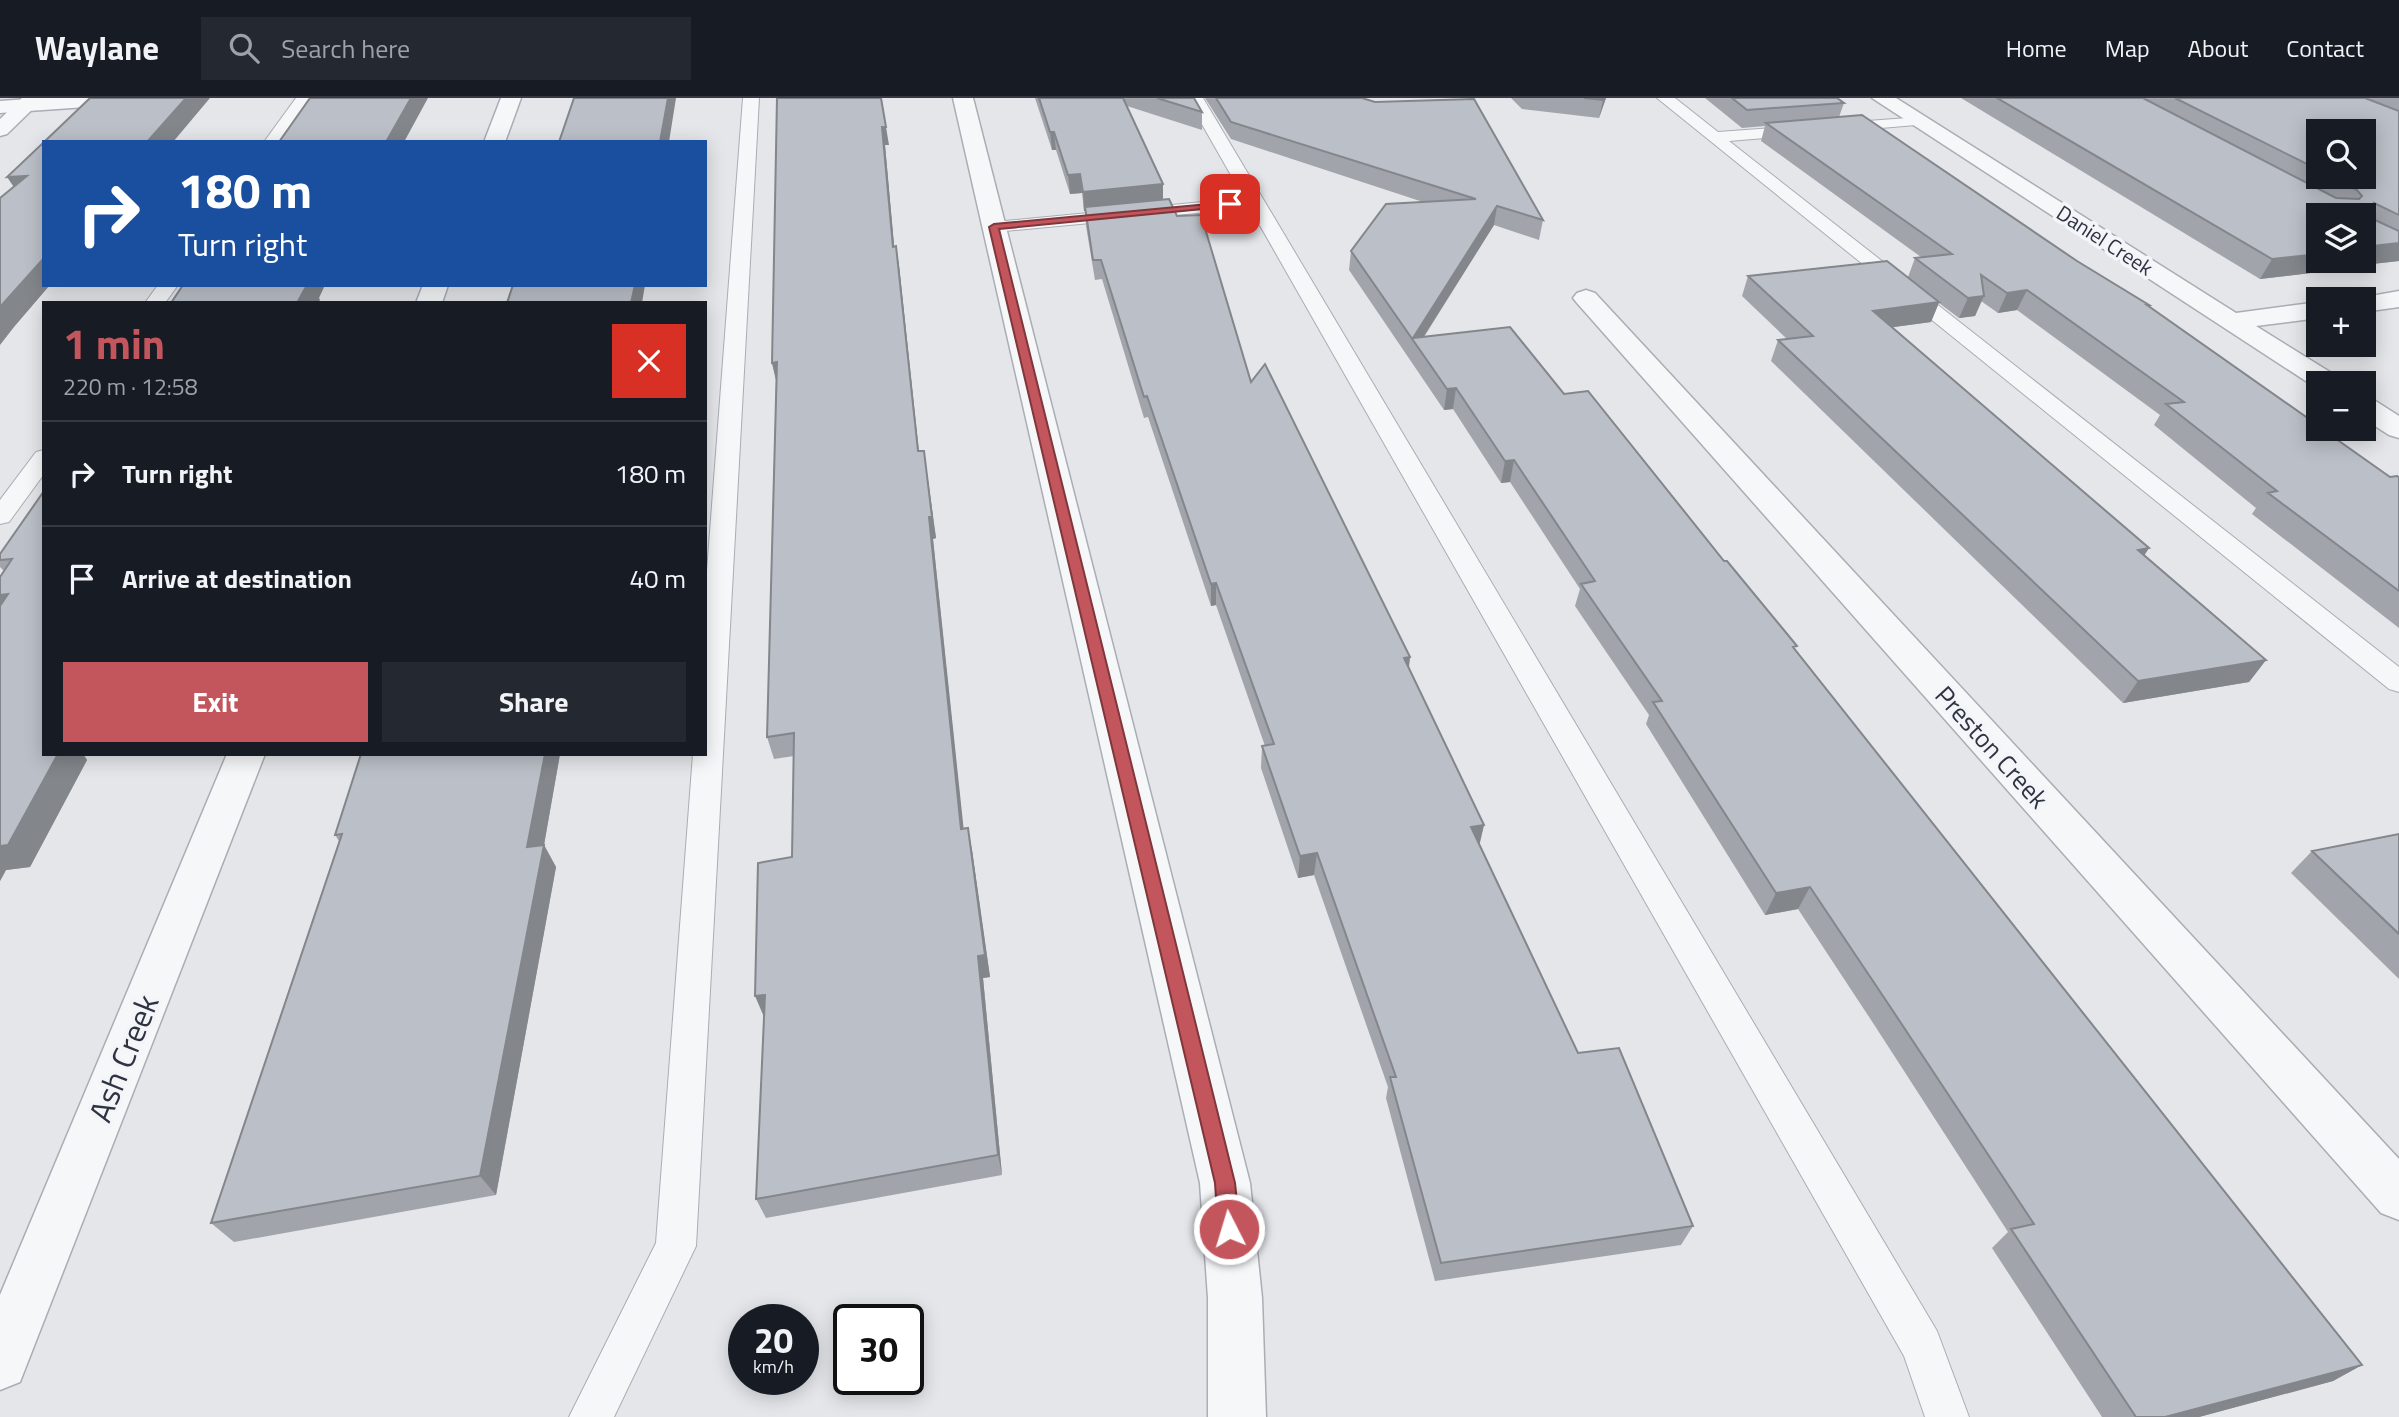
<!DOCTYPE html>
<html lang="en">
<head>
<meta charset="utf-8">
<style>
  body { margin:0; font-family:"Titillium Web",sans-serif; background:#242831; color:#f1f3f6; height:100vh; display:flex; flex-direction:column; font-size:26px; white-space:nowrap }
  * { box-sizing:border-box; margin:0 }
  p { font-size:23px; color:#9ea1a6 }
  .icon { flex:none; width:38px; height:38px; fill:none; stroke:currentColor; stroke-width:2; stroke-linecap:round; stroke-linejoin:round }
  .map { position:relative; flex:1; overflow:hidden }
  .sheet { position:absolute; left:42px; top:203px; width:665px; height:455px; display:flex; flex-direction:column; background:#171b24; border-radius:0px; box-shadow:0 4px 18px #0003 }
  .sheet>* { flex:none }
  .guide { position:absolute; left:42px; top:42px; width:665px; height:147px; border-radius:0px; box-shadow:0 4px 18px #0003; background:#1a4fa0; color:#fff; overflow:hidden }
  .controls { position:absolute; left:2306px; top:21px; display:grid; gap:14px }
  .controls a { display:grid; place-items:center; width:70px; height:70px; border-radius:0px; background:#171b24; box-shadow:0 4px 18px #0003; font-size:35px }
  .speed { position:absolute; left:728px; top:1206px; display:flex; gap:14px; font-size:35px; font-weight:700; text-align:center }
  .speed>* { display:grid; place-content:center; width:91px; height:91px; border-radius:50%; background:#171b24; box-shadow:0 4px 18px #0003; line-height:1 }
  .speed small { font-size:18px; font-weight:400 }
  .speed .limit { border:4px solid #111; border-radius:10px; background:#fff; color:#111 }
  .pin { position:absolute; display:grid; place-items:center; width:60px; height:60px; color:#fff; margin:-30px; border-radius:14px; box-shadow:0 4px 10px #0006 }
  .me { position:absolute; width:77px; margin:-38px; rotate:355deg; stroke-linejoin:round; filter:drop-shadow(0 0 5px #0008) }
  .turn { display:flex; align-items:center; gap:24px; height:147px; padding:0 21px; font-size:32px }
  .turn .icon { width:91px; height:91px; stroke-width:2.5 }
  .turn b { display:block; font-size:49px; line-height:60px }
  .round { display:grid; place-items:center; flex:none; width:74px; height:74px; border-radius:0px; background:#242831 }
  .headline { display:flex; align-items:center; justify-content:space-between; height:119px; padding:0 21px }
  h1 { font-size:42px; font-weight:700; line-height:52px; color:#c3555d }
  .cta { display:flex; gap:14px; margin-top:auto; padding:14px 21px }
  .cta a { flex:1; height:80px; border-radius:0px; background:#c3555d; color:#fff; font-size:28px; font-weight:700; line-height:80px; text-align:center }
  .cta a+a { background:#242831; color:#f1f3f6 }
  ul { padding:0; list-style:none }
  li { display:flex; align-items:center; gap:21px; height:105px; padding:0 21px; border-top:2px solid #363941 }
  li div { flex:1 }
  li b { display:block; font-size:26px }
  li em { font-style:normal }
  header { display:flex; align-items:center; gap:42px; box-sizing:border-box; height:98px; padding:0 35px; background:#171b24; border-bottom:2px solid #363941 }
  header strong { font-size:33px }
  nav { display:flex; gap:38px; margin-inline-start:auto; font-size:24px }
  .search { width:490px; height:63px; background:#242831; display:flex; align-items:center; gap:18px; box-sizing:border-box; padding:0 24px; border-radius:0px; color:#9ea1a6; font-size:26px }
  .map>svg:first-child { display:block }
</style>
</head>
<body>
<header>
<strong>Waylane</strong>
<div class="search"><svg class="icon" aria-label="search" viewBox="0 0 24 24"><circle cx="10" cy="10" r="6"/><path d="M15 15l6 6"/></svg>Search here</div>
<nav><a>Home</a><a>Map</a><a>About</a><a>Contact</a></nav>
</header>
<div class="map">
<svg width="2399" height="1319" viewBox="0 0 2399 1319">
  <rect width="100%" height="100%" fill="#e4e6ea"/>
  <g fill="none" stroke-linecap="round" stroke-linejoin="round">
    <!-- service casing -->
    <g stroke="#a9adb4" stroke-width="2">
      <path id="service" d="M296,0H312L280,44H264Z
        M743,0H759L696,1148L614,1319H569L656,1145L693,656H705V499Z
        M1187,0H1203L1937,1233L1969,1319H1925L1904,1258L1250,110L994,134L985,129L994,124L1244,100Z
        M1657,0H1675L1718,34L1922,19L1924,22L1916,27L1729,43L2399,569V594L2389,591Z
        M158,187H178L165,205H145Z
        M44,352V376L9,424L0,426V402L36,354Z"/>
    </g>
    <!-- minor casing -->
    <g stroke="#a9adb4" stroke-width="3">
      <path id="minor" d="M43,0H139L136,4L129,6L0,15V3Z
        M501,0H521L505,44H484Z
        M953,0H973L1250,1085L1262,1200L1266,1319H1208V1200L1200,1085Z
        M1872,0H1896L2236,215L2319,204V220L2256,228L2338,279L2342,285H2319L2318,291Z
        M423,187H448L442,205H416Z
        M1586,192L1595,195L2399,1061V1122L2381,1115L1577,205L1573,200L1577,195Z
        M2399,193V209L2364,214V201H2354Z
        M2364,300L2374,302L2399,318V340L2389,337L2364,321Z
        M227,656H265L20,1284L0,1292V1197Z"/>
    </g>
    <!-- tertiary casing -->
    <g stroke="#a9adb4" stroke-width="3">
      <path id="tertiary" d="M22,0H44L7,36L0,38V21Z"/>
    </g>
    <!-- service -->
    <use href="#service" fill="#f6f7f9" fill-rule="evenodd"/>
    <!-- minor -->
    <use href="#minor" fill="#f6f7f9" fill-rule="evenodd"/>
    <!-- tertiary -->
    <use href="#tertiary" fill="#f6f7f9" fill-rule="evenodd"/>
  </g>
  <!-- wall -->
  <path fill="#a1a4ab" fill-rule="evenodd" d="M777,0L889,47H885L894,149L896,148L899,168L919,353H924L936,440L933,441L963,731L972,752L990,879L983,880L1002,1077L766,1120L756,1101L792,759L794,658L774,661L767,639L776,282L772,265Z
    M1035,0H1194L1202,14V32L1127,8L1163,102L1251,284L1410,559L1409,570L1484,727L1479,746L1578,955L1693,1128L1681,1147L1435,1183L1386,1000L1388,989L1314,777L1298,780L1261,670L1262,648H1265L1216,507L1211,508L1148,319L1144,320L1102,181L1095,182L1086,128L1085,113H1084L1082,95L1070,96L1056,52H1052Z
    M1205,0H1362L1543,122L1539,142L1494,127L1424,239L1564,296L1724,463L1795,552L2362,1267L2333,1283L2199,1319H2102L1992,1150L2008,1134L1875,928L1798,811L1765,817L1646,626L1649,617L1575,508L1580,491L1510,384L1501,385L1453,311L1444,312L1349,172L1351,153L1423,104L1231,41Z
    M1511,0H1606L1599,20L1522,11Z
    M1705,0H1837L1844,5L1839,19L2077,163L2148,208L2390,379H2399V530L2252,416L2256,410L2154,327L2160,317L2017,212L1998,215L1981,203L1975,218L1959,220L1939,205L1931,224L1893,229L2149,450L2144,457L2266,562L2249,584L2123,605L1771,263L1778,242L1787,241L1742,198L1748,178L1908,179L1915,160L1921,159L1761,43L1765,28L1742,30Z
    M1961,0H2399V163L2345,169L2344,171L2260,181ZM2319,33L2364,79H2319Z
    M44,393L83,656L87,662L30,769L6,772L0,783V479L4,473L0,469V456Z
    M361,656H560L544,747L556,769L496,1097L234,1144L211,1125L339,743L335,737Z
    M2399,736V881L2291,775L2312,753Z"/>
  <!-- shaded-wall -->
  <path fill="#83868b" d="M186,0H210L173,44H147Z
    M411,0H428L404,44H386Z
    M668,0H676L669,44H660Z
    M1604,0H1606L1599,20L1603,2Z
    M882,29H886L889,47H885L896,168L893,149Z
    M1050,34H1054L1056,52H1052Z
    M1080,76L1082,95L1070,96L1068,77Z
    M27,78L20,98L7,79Z
    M1163,86V105L1084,113L1083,94Z
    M1497,108L1494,127L1417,249L1413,240Z
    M2399,145V163L2345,169L2344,171L2260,181L2272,161L2319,156V163H2364V149Z
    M896,148L899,168L921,375L918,353Z
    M44,160V187H50L14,229L0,247V209Z
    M307,187H325L319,200L320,202L318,205H297Z
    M635,187H645L642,205H631Z
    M2027,192L2017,212L1998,215L2007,195Z
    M1984,198L1975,218L1959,220L1968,200Z
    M1939,204L1931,224L1865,233L1873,213Z
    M777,264V286L772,265Z
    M1456,290L1453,311L1444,312L1447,291Z
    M924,353L936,440L933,441L966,753L961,731L929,419Z
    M1514,362L1510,384L1501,385L1505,363Z
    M2149,450L2135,472L2138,452Z
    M1216,485V507L1211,508V486Z
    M8,496L0,515V497Z
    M1410,559L1407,581L1404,560Z
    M2266,562L2249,584L2123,605L2138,583Z
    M58,656H83L87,662L30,769L6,772L0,783V748Z
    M545,656H560L544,747L556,769L496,1097L480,1078L527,749Z
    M1484,727L1479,749L1471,729Z
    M968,730L972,752L990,879L983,880L1002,1077L998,1057L978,858Z
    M1317,755L1314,777L1298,780L1300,758Z
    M1810,789L1798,811L1765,817L1776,795Z
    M765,897L764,919L755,898Z
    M2362,1267L2333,1283L2199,1319H2165Z"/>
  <!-- building -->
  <path fill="#bbbfc7" stroke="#83868b" stroke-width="2" d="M90,0H186L147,44H44Z
    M310,0H411L386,44H279Z
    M574,0H668L660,44H559Z
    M777,0H881L886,29H882L893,149L896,148L918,353H924L932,419H929L961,731L968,730L985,857L978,858L998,1057L756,1101L765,897L755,898L758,765L792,759L794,635L767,639L777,264L772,265Z
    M1039,0H1123L1163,86L1083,94L1080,76L1068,77L1054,34H1050Z
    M1157,0H1194L1202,14Z
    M1216,0H1362L1375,4L1474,1L1543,122L1497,108L1413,240L1510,229L1564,296L1588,293L1724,463H1727L1797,548L1793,549L2362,1267L2165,1319H2136L2011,1131L2034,1126L1889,907L1810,789L1776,795L1653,604L1662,603L1581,486L1595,483L1514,362L1505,363L1456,290L1447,291L1351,153L1386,106L1476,101L1231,24Z
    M1584,0H1604L1603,2Z
    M1732,0H1837L1844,5L1747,12Z
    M1997,0H2143L2336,100L2359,101L2362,98L2357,92L2331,79H2364V33H2319V72L2175,0H2365L2399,13V117L2374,105L2375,122L2399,133V145L2364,149V117H2319V156L2272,161Z
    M1862,17L2077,163L2149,207H2147L2319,328V331H2322L2390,379L2397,378L2399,379V493L2268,395L2277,393L2166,306L2184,304L2027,192L2007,195L1981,177L1984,198L1968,200L1915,160L1952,156L1766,25Z
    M44,44V160L0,209V100L27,78L7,79Z
    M1169,101L1177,118L1201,117L1251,284L1265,266L1410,559L1404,560L1484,727L1471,729L1578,955L1619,950L1693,1128L1441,1165L1390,979H1396L1317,755L1300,758L1262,648L1274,646L1216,485L1211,486L1147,298L1144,299L1101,162H1093L1085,109Z
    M1887,163L1939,204L1873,213L2149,450L2138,452L2266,562L2138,583L1778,242L1813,238L1748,178Z
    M183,187H307L297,205H171Z
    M513,187H635L631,205H507Z
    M44,393V656H58L8,747L0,748V508L8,496L0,497V479L12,461L0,462V456Z
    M361,656H545L527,749L544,747L480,1078L211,1125L342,736L335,737Z
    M2399,736V836L2312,753Z"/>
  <!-- route -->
  <path fill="#c3555d" stroke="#7f373c" stroke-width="2" d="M1230,104H1233V108L999,131L1235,1085L1240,1131L1236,1138L1229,1141L1221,1138L1218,1131L1215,1085L989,129L994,126Z"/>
  <g text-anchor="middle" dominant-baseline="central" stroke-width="7" stroke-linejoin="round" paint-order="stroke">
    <!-- far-street labels -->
    <g font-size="21" fill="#2d3341" stroke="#f3f5f8">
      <text transform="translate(2105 142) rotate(33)">Daniel Creek</text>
    </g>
    <!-- street labels -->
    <g font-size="26" fill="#2d3341" stroke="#f3f5f8">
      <text transform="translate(1992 649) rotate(48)">Preston Creek</text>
    </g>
    <!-- near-street labels -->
    <g font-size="32" fill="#2d3341" stroke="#f3f5f8">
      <text transform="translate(123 960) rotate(-68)">Ash Creek</text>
    </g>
  </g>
</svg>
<div class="controls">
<a><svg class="icon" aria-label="search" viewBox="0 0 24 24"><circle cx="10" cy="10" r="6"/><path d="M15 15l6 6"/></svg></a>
<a><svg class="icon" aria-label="layers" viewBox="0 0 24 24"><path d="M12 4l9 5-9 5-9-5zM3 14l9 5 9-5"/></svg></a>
<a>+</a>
<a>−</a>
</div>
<div class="speed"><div>20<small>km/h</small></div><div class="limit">30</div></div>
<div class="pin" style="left:1230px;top:106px;background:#d93025"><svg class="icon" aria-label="arrive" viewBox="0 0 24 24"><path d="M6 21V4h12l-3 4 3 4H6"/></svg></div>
<svg class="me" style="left:1229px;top:1131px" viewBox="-20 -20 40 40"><circle r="17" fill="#c3555d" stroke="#fff" stroke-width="3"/><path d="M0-11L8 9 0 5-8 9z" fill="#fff"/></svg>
<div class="guide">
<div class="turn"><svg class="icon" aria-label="right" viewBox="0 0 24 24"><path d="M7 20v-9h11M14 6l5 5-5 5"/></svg><div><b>180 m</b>Turn right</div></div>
</div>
<section class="sheet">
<div class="headline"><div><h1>1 min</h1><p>220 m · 12:58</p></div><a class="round" style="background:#d93025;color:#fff"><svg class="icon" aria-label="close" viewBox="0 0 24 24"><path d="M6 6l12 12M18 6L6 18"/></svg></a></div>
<ul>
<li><svg class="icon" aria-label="right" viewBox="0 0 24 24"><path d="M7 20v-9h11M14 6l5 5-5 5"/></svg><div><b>Turn right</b></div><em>180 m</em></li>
<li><svg class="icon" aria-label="arrive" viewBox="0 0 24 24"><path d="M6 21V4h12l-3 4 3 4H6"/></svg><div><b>Arrive at destination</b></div><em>40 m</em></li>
</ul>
<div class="cta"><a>Exit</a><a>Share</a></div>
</section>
</div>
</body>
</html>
